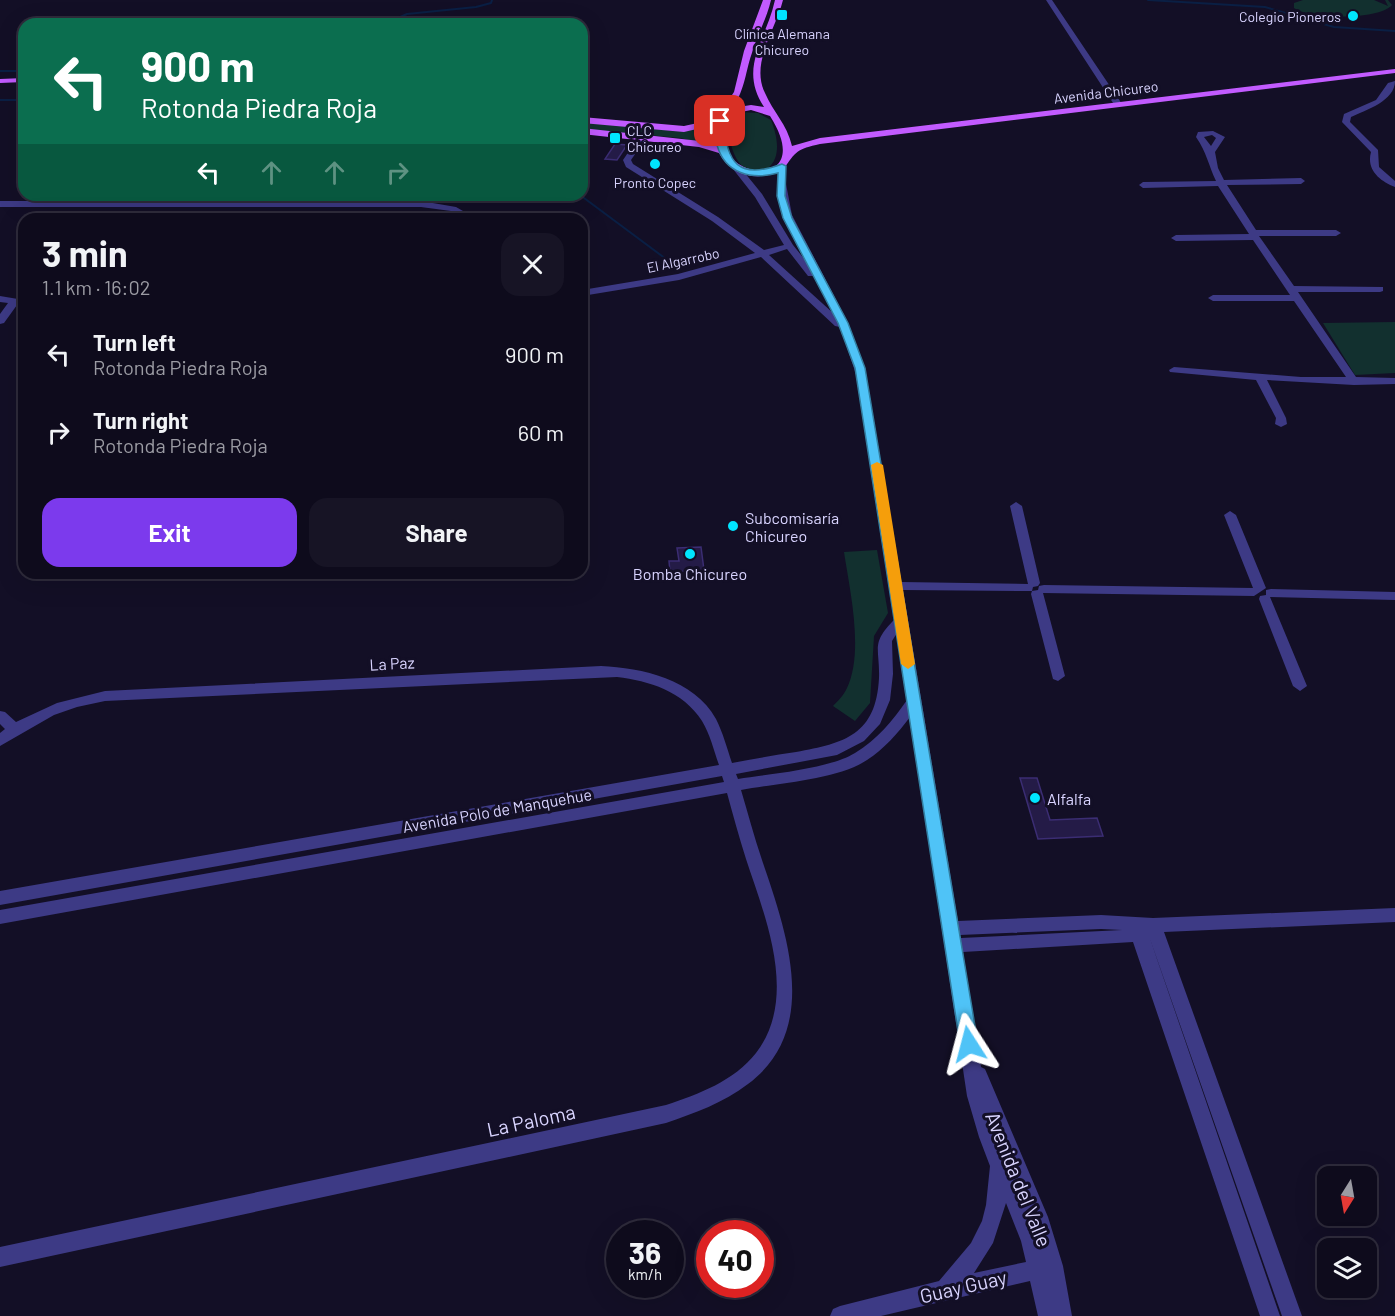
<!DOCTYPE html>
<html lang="en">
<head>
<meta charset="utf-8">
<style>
  body { margin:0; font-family:Barlow,sans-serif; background:#171425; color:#f1f3f6; height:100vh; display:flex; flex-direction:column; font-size:22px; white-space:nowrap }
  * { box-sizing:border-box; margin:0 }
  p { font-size:20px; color:#9b9ba3 }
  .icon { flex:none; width:33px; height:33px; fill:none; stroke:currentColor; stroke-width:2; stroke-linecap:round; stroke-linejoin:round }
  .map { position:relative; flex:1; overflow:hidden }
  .drawer { position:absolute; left:18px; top:213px; width:570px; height:366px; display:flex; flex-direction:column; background:#0e0b1c; border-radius:18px; box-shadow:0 6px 24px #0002,0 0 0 2px #2e2b3b }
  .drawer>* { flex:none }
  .guide { position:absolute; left:18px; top:18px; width:570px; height:183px; border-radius:18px; box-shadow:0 6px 24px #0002,0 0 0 2px #2e2b3b; background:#0b6e4f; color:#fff; overflow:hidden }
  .needle { width:39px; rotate:191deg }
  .fabs { position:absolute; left:1317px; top:1166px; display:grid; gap:12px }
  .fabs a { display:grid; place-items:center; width:60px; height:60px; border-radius:12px; background:#0e0b1c; box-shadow:0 6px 24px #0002,0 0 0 2px #2e2b3b; font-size:30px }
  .speed { position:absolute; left:606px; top:1220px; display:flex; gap:12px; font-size:30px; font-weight:700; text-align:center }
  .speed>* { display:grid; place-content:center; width:78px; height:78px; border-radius:50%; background:#0e0b1c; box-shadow:0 6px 24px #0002,0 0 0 2px #2e2b3b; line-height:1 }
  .speed small { font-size:15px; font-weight:400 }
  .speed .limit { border:9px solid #d22; background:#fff; color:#111 }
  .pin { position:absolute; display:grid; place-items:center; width:51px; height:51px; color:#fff; margin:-26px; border-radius:12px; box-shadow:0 3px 9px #0006 }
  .me { position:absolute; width:66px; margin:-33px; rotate:351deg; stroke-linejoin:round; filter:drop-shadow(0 0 4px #0008) }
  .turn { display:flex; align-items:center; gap:21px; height:126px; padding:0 24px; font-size:27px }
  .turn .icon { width:78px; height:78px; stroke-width:2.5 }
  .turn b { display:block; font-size:42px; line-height:51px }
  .lanes { display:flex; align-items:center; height:57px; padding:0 24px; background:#0003; justify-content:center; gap:30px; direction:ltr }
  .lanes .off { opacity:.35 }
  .round { display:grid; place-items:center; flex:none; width:63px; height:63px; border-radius:18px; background:#171425 }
  .headline { display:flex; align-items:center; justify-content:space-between; height:102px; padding:0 24px }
  h1 { font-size:36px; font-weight:700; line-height:45px }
  .action { display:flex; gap:12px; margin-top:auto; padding:12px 24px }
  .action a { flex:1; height:69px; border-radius:18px; background:#7c3aed; color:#fff; font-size:24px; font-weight:700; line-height:69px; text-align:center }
  .action a+a { background:#171425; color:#f1f3f6 }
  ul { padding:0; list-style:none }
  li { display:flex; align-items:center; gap:18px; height:78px; padding:0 24px }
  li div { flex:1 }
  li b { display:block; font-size:22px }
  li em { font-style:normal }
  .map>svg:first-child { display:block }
</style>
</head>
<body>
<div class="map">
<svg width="1395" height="1316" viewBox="0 0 1395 1316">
  <rect width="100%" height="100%" fill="#130f26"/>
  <!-- green -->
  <path fill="#12302f" d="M1303,0H1374L1388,6L1385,0H1388L1392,5C1379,20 1311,20 1294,8V3Z
    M741,112L758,113L771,120C777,135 782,157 768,168C760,171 747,171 741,165C731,154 725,128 732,115Z
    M582,122L675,131L713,127L717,146L680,138L582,129Z
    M1395,322V373L1355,375L1323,323Z
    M877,550L888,613L874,636L870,703L855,721L833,706C838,701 844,695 847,688C864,652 850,591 844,552Z"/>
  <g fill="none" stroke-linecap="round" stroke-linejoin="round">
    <!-- stream -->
    <path stroke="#0a1f44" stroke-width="2" d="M1148,0L1265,7L1334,27L1395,31
      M398,24V18L407,14L476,7L491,3L492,0
      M0,71H24
      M0,100H24
      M580,195L666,259"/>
  </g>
  <!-- building -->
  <path fill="#241b47" stroke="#3b2d73" stroke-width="1.5" d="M615,144L627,145L617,160L605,159Z
    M701,547L704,570L670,572L669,561H679L677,548Z
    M1020,778H1037L1050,820L1097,818L1103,836L1038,839Z"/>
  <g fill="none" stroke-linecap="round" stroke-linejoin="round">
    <!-- minor -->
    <path fill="#3d3a85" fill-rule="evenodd" d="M1046,0H1052L1122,104L1121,106H1115Z
      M1395,81C1395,101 1366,110 1351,117L1350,122L1378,150L1379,167L1395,181V187C1380,181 1366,170 1371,152L1342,122L1344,114L1376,100L1388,83Z
      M1213,131L1225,137L1215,152L1218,168L1224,180L1301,178L1305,181L1301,184L1227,185L1256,230H1336L1341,233L1336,236H1259L1294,286L1383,287V291L1380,292H1298L1356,377L1395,378V384L1354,385L1267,380L1286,418L1287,424L1281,427L1275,424L1276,418L1256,380L1170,372L1169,370L1174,367L1301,377H1346L1294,301H1213L1208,298L1213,295H1290L1253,240L1176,241L1171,238L1176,235L1249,234L1218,186L1143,188L1139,185L1143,182L1216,181C1208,164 1207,153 1196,137L1198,132ZM1212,135L1216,138L1211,146L1204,137Z
      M640,135L647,137L631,160L633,164L718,217L764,250L784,245L755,197L733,169L740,167L762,194L793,245L805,260C787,229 777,202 778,166L782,164L786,166V184L792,215L846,319L864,365L901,582L1028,584L1010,506L1016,502L1022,506L1040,583L1038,586L1033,587L1032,591L903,590L958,921L1101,915L1153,918L1395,908V922L1164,932L1302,1316H1282L1149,936L1280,1316H1260L1133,942L963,952L981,1067L985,1069L1048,1217L1063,1266L1072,1316H1038L1030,1281L881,1316H830L833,1309L840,1306L939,1281L971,1243L982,1221L986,1205L990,1166L979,1137L967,1096L910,717C898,733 884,749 867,760C837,780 778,783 741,790C748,813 754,837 762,860C786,931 822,1029 748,1084C723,1103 695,1113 666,1123L0,1267V1247L666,1105C699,1094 734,1081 756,1053C799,997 765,917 746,859C739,837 733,815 727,793L0,924V910L724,782L722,776L0,905V891L719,765C714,751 710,734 702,721C683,691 649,681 617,677L105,701L77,707L54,715L0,746V733L5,729L0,724V711L5,712L16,722L57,703L105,691L601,666C642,668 694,679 716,719C723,733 727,748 732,763C754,759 775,755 796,752C845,743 876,735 879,678C880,647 870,644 895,619L857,377L840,327L835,326L761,257L679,280L582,296V290L678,274L755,253L712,221L626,167L623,160ZM787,249L808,276H814L833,313L769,255ZM897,633L907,700C893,720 877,740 855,753C829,769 769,774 738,779L736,774L837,755L864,741L880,724L890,700L893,674L892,641ZM1101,929L1122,930L961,938L960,935ZM1006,1203L1021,1241L1026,1262L974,1273L993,1243Z
      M0,201H421L456,207L477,219H466L451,211L421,207H0Z
      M0,296L24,300V306L17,305L4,323L0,324V314L8,303L0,302Z
      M1230,511L1236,515L1266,588L1254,596L1043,593L1065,676L1058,681L1053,679L1031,594L1032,591L1038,590L1039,586L1044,585L1253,588L1224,515Z
      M1271,589L1395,592V600L1270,597L1307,686L1300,691L1293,686L1259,599L1260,596L1266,595V590Z"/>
    <!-- major -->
    <path fill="#c25bff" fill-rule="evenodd" d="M763,0H771C767,18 758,33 753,50C745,71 746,89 732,108L751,105L764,107C738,67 766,41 775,0H783C776,29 750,63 765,93C773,112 787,124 792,146L820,138L1395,69V73L820,144C797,149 796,151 783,170C759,182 732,177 719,153L699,147L582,134V128L700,141L717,146L714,125L684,132L582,123V117L684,126L716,119L734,92L744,51ZM751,110L770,116C822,197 697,181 727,115Z
      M24,78V82L0,83V79Z"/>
  </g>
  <!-- route -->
  <path fill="#4fc3f7" stroke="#337fa1" stroke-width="1.5" d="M720,119L724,121C726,164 739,180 782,164L786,166L785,196L792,218L848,323L865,368L978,1044L976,1050L969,1052L963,1050L960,1044L855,368L838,323L783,218L777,196L778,173C752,180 725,174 717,145C715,138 716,128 716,121Z"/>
  <!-- slow -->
  <path fill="#f59e0b" d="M877,462L883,465L915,664L908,669L901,664L871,465Z"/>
  <!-- markers -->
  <g fill="#00e5ff" stroke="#130f26" stroke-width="2">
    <rect x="776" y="9" width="12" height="12" rx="3"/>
    <circle cx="1353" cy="16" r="6"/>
    <rect x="609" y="132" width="12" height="12" rx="3"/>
    <circle cx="655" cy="164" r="6"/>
    <circle cx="733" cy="526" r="6"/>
    <circle cx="690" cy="554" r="6"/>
    <circle cx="1035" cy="798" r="6"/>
  </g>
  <g text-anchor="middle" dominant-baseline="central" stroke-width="6" stroke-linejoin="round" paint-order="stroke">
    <!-- far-poi labels -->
    <g font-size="14" fill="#d9d4ff" stroke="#130f26">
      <text x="1341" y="16" text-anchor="end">Colegio Pioneros</text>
      <text x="782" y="33">Clínica Alemana<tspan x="782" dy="16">Chicureo</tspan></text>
      <text x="627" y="130" text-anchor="start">CLC<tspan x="627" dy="16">Chicureo</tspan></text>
      <text x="655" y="182">Pronto Copec</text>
    </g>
    <!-- far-street labels -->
    <g font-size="14" fill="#d9d4ff" stroke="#130f26">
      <text transform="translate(1106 92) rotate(-7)">Avenida Chicureo</text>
      <text transform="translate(683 260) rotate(-12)">El Algarrobo</text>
    </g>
    <!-- poi labels -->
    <g font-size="16" fill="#d9d4ff" stroke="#130f26" text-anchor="start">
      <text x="745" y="517">Subcomisaría<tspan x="745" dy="18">Chicureo</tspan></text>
      <text x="690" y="573" text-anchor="middle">Bomba Chicureo</text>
      <text x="1047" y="798">Alfalfa</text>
    </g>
    <!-- street labels -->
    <g font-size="16" fill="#d9d4ff" stroke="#130f26">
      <text transform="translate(392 663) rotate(-3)">La Paz</text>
      <text transform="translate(497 810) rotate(-10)">Avenida Polo de Manquehue</text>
    </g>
    <!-- near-street labels -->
    <g font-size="20" fill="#d9d4ff" stroke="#130f26">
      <text transform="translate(531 1120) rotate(-12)">La Paloma</text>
      <text transform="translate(1019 1179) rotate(68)">Avenida del Valle</text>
      <text transform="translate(963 1286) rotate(-13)">Guay Guay</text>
    </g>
  </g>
</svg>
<div class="fabs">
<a><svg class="needle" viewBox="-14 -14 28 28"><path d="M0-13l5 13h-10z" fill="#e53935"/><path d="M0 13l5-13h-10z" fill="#9b9ba3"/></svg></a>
<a><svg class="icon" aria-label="layers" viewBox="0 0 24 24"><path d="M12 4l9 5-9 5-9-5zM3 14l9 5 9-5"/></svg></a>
</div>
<div class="speed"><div>36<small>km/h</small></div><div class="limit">40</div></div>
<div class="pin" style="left:720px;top:121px;background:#d93025"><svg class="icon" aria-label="arrive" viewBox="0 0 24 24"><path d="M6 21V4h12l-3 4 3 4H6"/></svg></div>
<svg class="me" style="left:969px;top:1044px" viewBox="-20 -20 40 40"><path d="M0-17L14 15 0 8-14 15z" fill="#4fc3f7" stroke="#fff" stroke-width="4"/></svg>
<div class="guide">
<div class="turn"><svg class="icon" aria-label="left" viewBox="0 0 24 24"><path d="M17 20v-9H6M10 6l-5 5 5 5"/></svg><div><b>900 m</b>Rotonda Piedra Roja</div></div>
<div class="lanes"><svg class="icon" aria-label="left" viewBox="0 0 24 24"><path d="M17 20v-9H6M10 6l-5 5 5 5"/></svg><svg class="icon off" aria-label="ahead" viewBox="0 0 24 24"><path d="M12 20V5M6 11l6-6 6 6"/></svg><svg class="icon off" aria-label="ahead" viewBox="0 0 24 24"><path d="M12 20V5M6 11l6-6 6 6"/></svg><svg class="icon off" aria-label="right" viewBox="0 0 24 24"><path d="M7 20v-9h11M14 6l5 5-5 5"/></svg></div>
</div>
<section class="drawer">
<div class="headline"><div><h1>3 min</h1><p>1.1 km · 16:02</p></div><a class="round"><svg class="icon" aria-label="close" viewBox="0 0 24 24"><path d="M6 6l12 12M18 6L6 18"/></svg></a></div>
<ul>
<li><svg class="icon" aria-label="left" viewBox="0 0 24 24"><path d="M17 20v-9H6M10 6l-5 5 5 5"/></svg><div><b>Turn left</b><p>Rotonda Piedra Roja</p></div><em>900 m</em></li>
<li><svg class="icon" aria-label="right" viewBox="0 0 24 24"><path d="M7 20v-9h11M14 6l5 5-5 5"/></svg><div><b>Turn right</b><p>Rotonda Piedra Roja</p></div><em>60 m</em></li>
</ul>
<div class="action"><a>Exit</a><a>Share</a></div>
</section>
</div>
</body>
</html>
